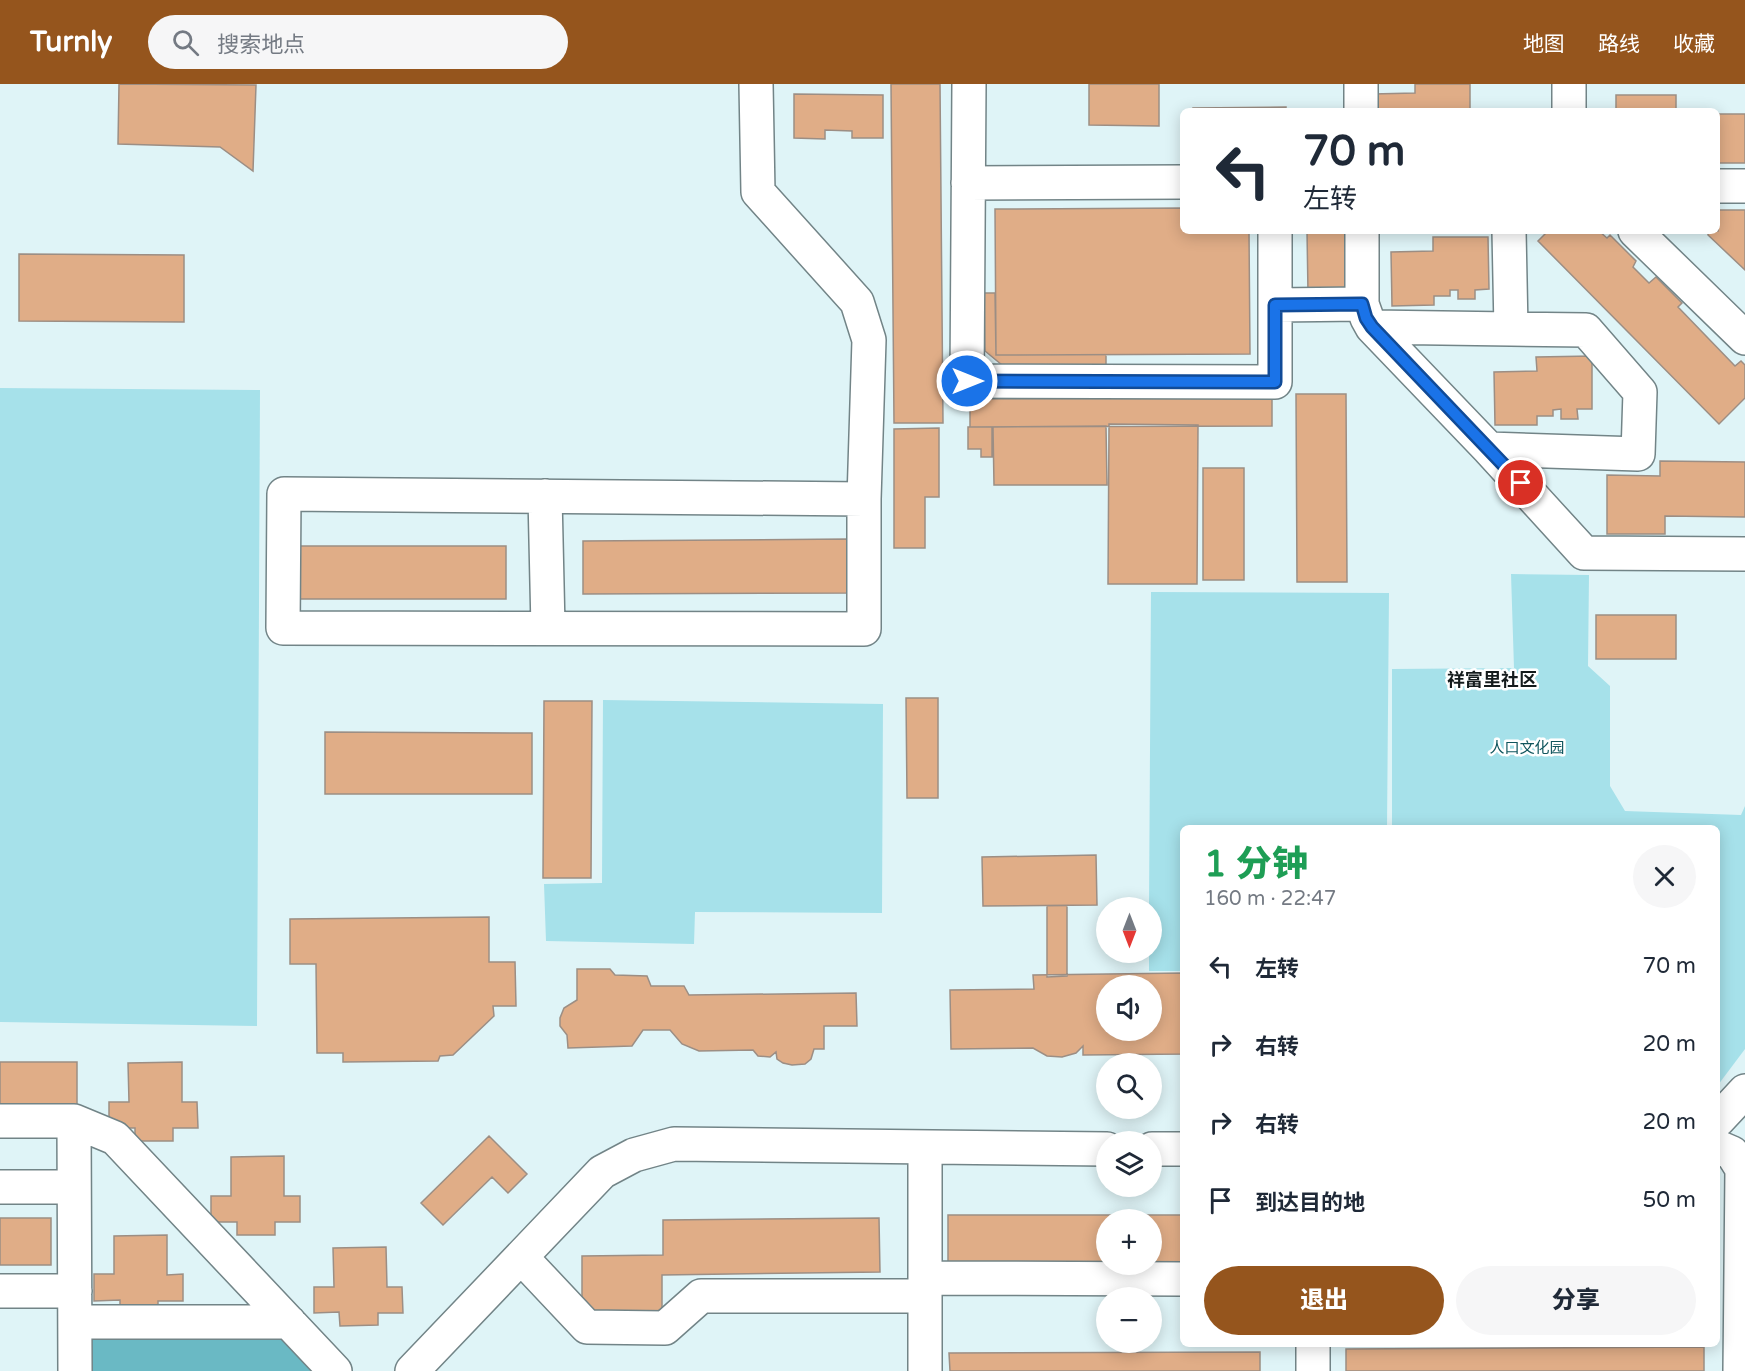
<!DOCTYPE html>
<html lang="zh">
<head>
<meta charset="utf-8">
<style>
  body { margin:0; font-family:"Varela Round","Noto Sans SC",sans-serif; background:#f6f6f7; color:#1f2937; height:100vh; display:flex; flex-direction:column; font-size:22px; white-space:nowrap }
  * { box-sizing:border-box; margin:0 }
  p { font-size:20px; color:#747a83 }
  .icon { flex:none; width:33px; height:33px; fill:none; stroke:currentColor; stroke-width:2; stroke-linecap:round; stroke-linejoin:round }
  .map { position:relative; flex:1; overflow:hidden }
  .side { position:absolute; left:1180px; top:741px; width:540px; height:522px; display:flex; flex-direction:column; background:#fff; border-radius:9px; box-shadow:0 3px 15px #0003 }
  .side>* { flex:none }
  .top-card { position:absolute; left:1180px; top:24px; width:540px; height:126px; border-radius:9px; box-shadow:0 3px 15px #0003; background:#fff; color:#1f2937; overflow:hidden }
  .needle { width:39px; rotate:180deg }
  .buttons { position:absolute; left:1096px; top:813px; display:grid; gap:12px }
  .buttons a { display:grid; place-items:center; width:66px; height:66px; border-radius:50%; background:#fff; box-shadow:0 3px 15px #0003; font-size:30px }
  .pin { position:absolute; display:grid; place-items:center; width:51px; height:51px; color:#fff; margin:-26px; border:3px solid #fff; border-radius:50%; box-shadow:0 2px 6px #0007 }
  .me { position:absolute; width:66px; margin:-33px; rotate:90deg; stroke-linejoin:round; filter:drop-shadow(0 0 4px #0008) }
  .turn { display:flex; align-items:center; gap:21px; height:126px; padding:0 24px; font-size:27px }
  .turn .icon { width:78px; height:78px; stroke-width:2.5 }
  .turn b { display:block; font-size:42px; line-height:51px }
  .round { display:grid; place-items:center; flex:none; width:63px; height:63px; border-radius:32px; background:#f6f6f7 }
  .head { display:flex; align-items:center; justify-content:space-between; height:102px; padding:0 24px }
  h1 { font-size:36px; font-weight:800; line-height:45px; color:#1e9e55 }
  .cta { display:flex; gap:12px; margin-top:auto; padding:12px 24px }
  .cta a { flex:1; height:69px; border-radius:36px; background:#95551d; color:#fff; font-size:24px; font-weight:800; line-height:69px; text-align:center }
  .cta a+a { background:#f6f6f7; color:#1f2937 }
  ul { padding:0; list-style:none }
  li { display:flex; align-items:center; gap:18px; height:78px; padding:0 24px }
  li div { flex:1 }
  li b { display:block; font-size:22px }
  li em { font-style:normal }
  header { display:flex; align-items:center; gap:36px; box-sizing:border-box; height:84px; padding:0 30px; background:#95551d; color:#fff }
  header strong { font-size:28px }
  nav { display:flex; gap:33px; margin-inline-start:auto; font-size:21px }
  .search { width:420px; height:54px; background:#f6f6f7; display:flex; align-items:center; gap:15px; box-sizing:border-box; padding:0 21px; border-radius:33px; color:#747a83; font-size:22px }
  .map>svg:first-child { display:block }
</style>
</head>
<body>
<header>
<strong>Turnly</strong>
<div class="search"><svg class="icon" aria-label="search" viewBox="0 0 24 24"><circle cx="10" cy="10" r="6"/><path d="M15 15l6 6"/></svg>搜索地点</div>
<nav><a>地图</a><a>路线</a><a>收藏</a></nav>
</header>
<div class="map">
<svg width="1745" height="1287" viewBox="0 0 1745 1287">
  <rect width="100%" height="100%" fill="#dff4f7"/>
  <!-- green -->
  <path fill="#a6e1ea" d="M0,304L260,306L257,942L0,938Z
    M1511,490L1589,491L1588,582L1610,602V702L1625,727L1741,731L1745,722V965L1718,1001V744H1392V585L1514,584Z
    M1151,508L1389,509L1387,744H1184L1183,887H1149V869L1152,868V824L1149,823Z
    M603,616L883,620L882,829L695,828L694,860L546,857L544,800L602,799Z"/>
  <!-- forest -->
  <path fill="#6ab9c4" d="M91,1250H283L321,1287H91Z"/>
  <!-- building -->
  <path fill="#e0ad87" stroke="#9c8e84" stroke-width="1.5" fill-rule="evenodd" d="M119,0L256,1L253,87L220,63L118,60Z
    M891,0H940L943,339H894Z
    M1089,0H1159V42L1089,41Z
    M1415,0H1470V27H1373V10L1415,9Z
    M794,10L883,11V54H852V47L825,46V55L794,54Z
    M1616,11H1676V27H1616Z
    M1286,23V27H1193V24Z
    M1718,30H1745V79H1718Z
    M1184,124V147H1249L1250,270L996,271L995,125Z
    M1718,126H1745V186L1708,151V147H1718Z
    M1307,147H1348L1349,208L1308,209Z
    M1548,147H1599L1607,154L1610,151L1636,177L1633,183L1649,199L1656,193L1682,219L1678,223L1735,282L1741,277L1745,281V314L1719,340L1538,157Z
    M1433,153H1488L1489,205L1475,206V215H1458V206H1450V212H1434V221L1392,222L1391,168L1433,167Z
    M19,170L184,171V238L19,237Z
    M984,209H995L996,271H1106V281H1002L985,267Z
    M1592,272V325H1577L1578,335H1561V325L1553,326V332H1537V341H1495L1494,288L1537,287L1536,273Z
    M1296,310H1346L1347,498H1297Z
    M1272,314V342L970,343V315Z
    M1109,340L1198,341L1197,500H1108Z
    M1106,342L1107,401H994L993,343Z
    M968,343H992V373H981V365H968Z
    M939,344V413H925V464H894V345Z
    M1660,377L1745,378V433L1665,432V450H1607V391L1660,392Z
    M1203,384H1244V496H1203Z
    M847,455L848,509L583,510V457Z
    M294,462H506V515H294Z
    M1596,531H1676V575H1596Z
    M906,614H938V714H907Z
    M544,617H592L591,794H543Z
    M325,648L532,649V710H325Z
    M1096,771L1097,821L983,822L982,773Z
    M1047,822H1067V892L1047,893Z
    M489,833V878H515L516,922H493L494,932L453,971L440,972L438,977L343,978V969H317L316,880H290V835Z
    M577,885H610L615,891L647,892L651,902H684L689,911L856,909L857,942H824V965H814L811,975L805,980L792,981L783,979L777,975L776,968L770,973L758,972L753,966L699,967L682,960L670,946H643L632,962L568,964L567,951L560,942V934L564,924L577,916Z
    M1184,889V970L1083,971V962L1076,969L1062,973L1047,972L1033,964L951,965L950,906L1034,905L1033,891ZM1107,902H1152V946H1107Z
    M0,978H77V1029H0Z
    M182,978V1018H197L198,1044H173V1057H135V1044H109V1018H129L128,979Z
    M489,1052L527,1090L508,1109L492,1093L443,1141L421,1119Z
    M284,1072V1112H300V1138H275V1151H237V1138H211V1112H231V1073Z
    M948,1131H1184V1187H948ZM1107,1136H1152V1180H1107Z
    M0,1134H51V1181H0Z
    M879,1134L880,1188L662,1191V1228L582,1229V1172L663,1171V1136Z
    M167,1151V1191L183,1190V1217H158V1229H120V1216L94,1217V1190H114V1152Z
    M386,1163L387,1203H402L403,1229H378V1241L340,1242L339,1228L314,1229V1203H334L333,1164Z
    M1704,1263V1287H1346V1265Z
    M1260,1268V1287H950L949,1269Z"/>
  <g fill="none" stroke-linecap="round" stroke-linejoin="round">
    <!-- minor casing -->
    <g stroke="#728487" stroke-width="36">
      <path id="minor" d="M756,0L758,108L857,218L869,256L864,415V545L283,544L284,410L864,415
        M969,0L967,297L1275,298V147
        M1361,0V27
        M1569,27V0
        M968,99L1184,98
        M1718,102H1745
        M1635,147L1745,254
        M1362,220L1367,234L1372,243L1489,365L1584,469L1745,470
        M1275,221L1362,220V147
        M1372,243L1511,245L1509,147
        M1489,365L1638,370L1640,308L1586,246L1511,245
        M545,412L548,544
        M1718,1036L1745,1007
        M0,1037H74L115,1054L335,1287
        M74,1037L75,1287
        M1718,1063L1732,1069L1742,1085L1740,1287
        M925,1064V1287
        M1152,1065H1184
        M0,1103H74
        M522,1174L587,1243L665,1244L701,1212H925
        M925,1194L1184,1195
        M0,1207H75
        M75,1238H289
        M1313,1260V1287
        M412,1287L602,1088L634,1071L674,1060L1107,1065"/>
    </g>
    <!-- minor -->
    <use href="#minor" stroke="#fff" stroke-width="33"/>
  </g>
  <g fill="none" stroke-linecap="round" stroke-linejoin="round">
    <!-- route casing -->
    <g stroke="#114b97" stroke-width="15">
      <path id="route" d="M967,297L1275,298V221L1362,220L1366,234L1372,243L1521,399"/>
    </g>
    <!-- route -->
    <use href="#route" stroke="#1a73e8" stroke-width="10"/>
  </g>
  <g text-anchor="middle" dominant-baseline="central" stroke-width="5" stroke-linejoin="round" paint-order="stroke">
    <!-- park labels -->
    <g font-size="15" fill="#0f555d" stroke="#fff">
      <text x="1527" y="664">人口文化园</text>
    </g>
    <!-- quarter labels -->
    <g font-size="18" font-weight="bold" fill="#141b1c" stroke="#fff">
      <text x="1492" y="596">祥富里社区</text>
    </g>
  </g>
</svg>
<div class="buttons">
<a><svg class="needle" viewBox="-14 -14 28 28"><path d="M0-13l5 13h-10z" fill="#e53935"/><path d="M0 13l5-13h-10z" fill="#747a83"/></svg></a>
<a><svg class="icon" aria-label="sound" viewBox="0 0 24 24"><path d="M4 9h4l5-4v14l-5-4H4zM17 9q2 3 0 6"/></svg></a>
<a><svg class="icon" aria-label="search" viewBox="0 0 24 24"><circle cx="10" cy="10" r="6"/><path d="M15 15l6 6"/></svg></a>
<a><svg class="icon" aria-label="layers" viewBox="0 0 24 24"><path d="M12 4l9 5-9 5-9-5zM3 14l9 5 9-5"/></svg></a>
<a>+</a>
<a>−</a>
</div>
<div class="pin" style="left:1521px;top:399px;background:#d93025"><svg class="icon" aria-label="arrive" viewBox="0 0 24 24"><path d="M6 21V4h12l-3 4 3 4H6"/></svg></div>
<svg class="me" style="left:967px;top:297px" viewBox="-20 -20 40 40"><circle r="17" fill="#1a73e8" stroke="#fff" stroke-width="3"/><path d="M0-11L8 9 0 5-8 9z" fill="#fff"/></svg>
<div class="top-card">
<div class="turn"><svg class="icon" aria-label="left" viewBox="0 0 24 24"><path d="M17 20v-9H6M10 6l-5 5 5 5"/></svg><div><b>70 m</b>左转</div></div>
</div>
<section class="side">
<div class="head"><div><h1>1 分钟</h1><p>160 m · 22:47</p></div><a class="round"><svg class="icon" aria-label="close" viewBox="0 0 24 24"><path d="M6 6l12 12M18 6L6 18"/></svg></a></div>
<ul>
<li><svg class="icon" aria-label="left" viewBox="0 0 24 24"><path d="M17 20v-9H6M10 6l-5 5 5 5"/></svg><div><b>左转</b></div><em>70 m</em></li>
<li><svg class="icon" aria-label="right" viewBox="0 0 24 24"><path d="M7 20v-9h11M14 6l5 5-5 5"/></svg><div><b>右转</b></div><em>20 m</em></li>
<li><svg class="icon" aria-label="right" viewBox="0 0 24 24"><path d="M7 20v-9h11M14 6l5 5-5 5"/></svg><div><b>右转</b></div><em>20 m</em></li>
<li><svg class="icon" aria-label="arrive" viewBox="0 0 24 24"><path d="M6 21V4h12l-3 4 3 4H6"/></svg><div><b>到达目的地</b></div><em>50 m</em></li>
</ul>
<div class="cta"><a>退出</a><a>分享</a></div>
</section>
</div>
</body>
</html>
